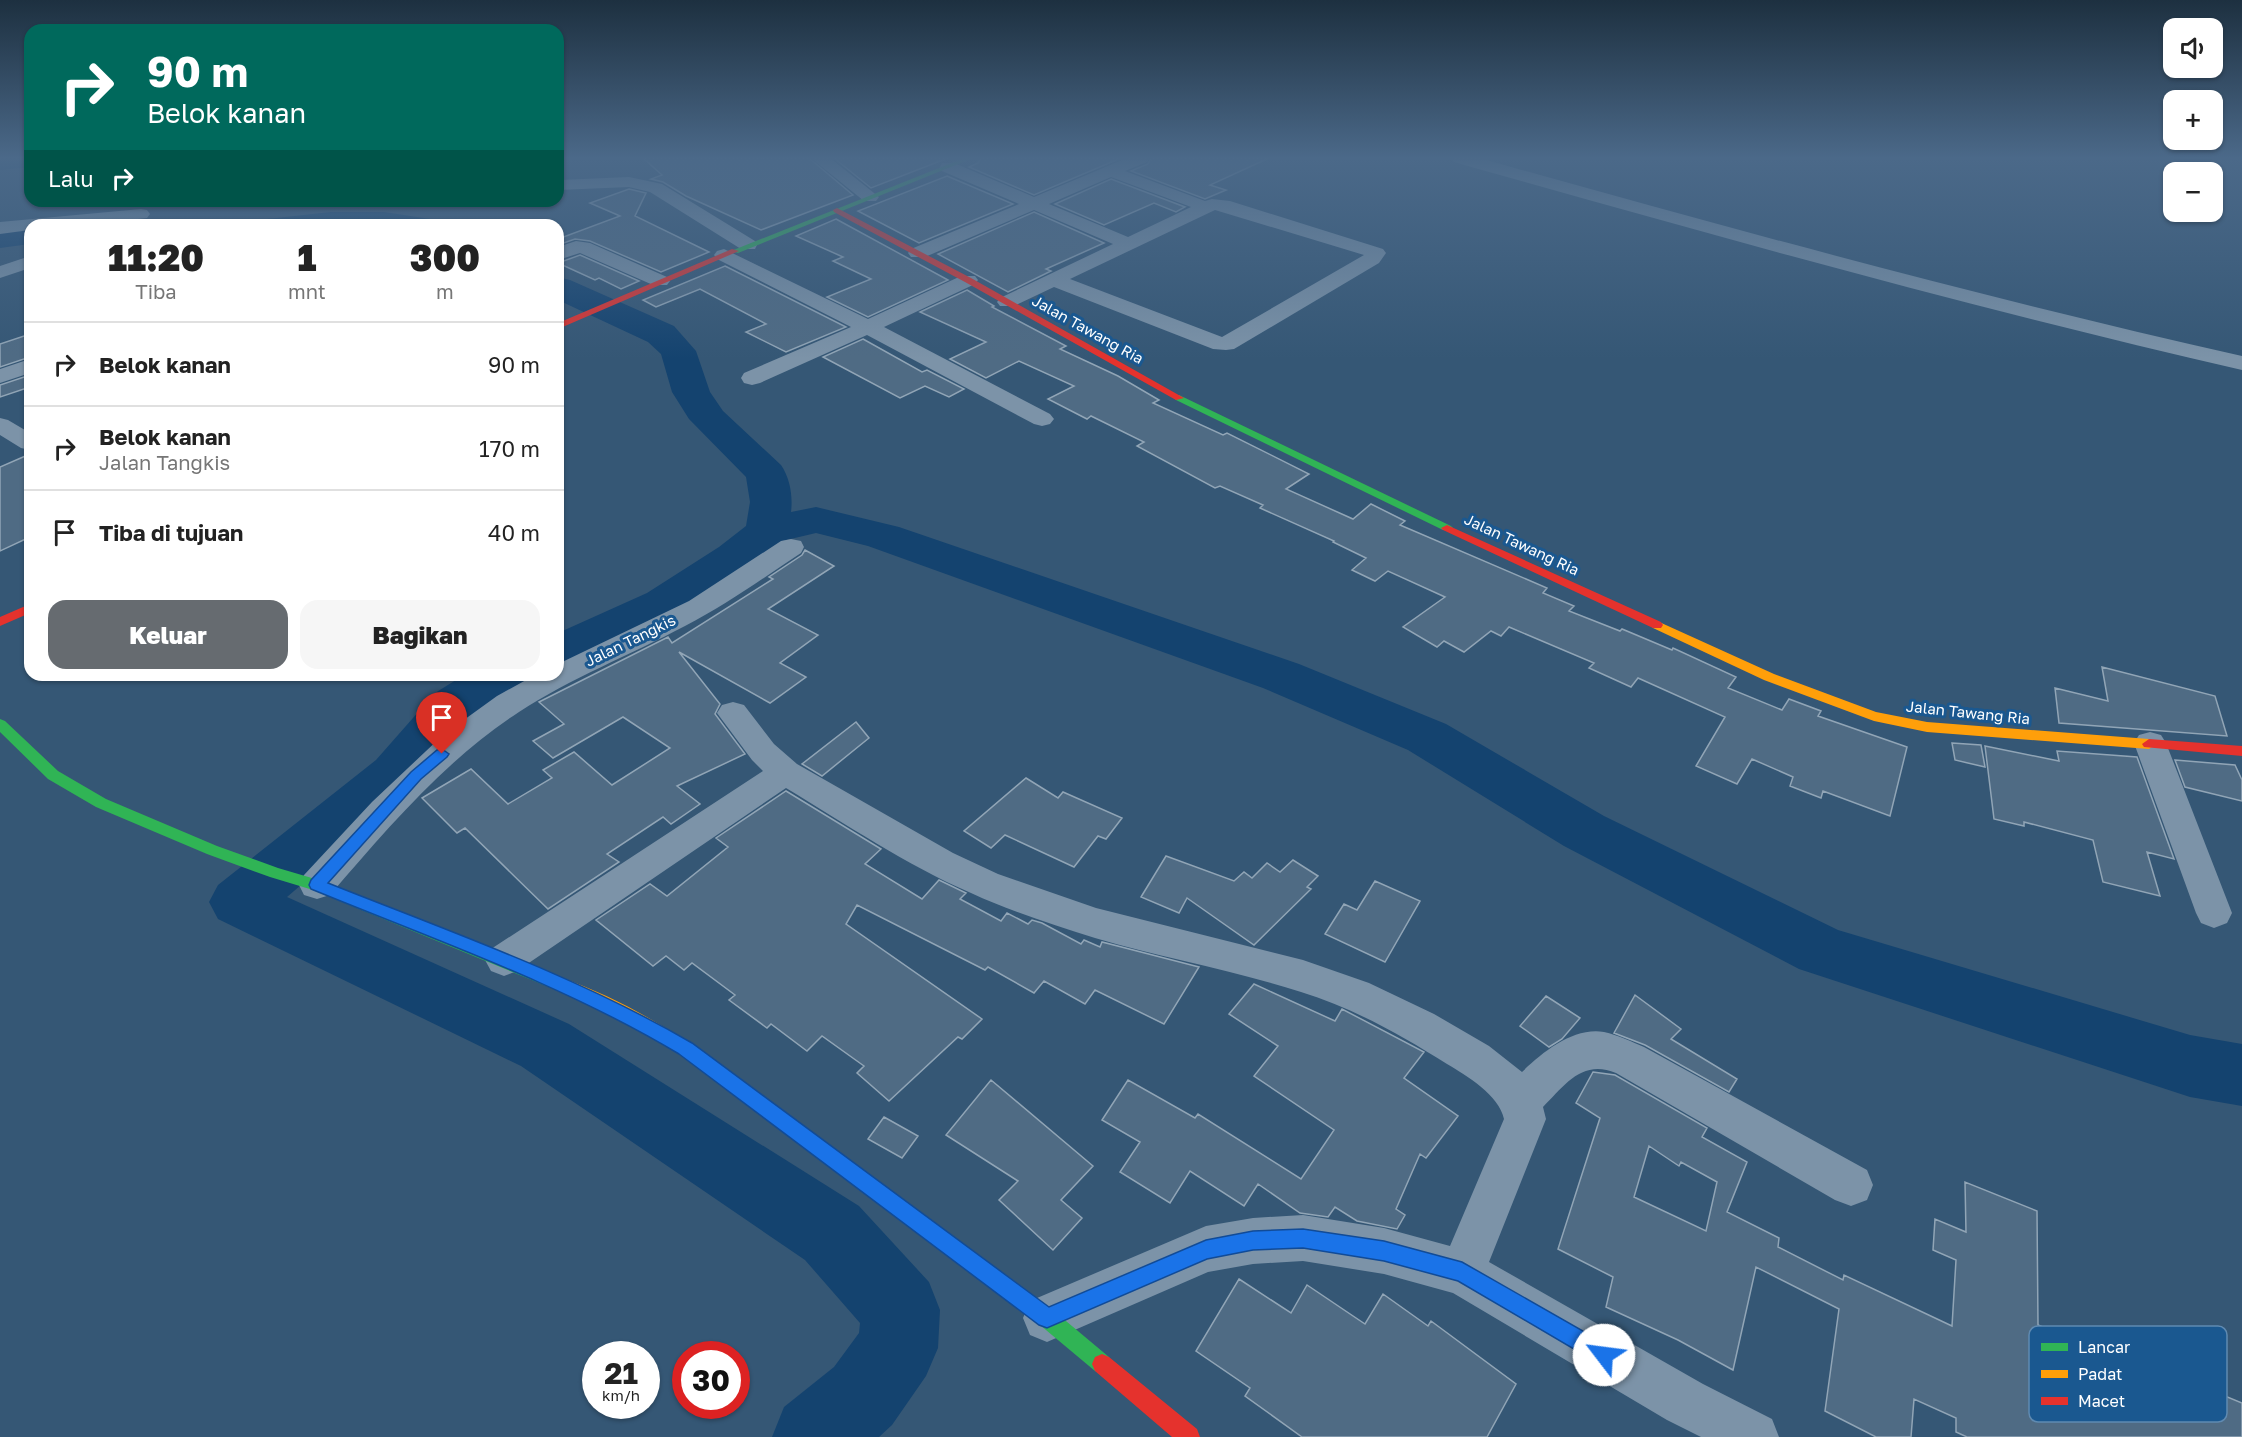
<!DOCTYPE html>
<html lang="id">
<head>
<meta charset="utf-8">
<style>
  body { margin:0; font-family:"Golos Text",sans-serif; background:#f6f6f6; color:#222; height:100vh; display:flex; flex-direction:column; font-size:22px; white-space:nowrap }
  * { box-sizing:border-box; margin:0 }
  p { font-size:20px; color:#767676 }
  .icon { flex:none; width:33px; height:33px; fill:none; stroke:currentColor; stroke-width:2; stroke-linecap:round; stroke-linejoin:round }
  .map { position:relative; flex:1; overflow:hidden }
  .drawer { position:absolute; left:24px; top:219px; width:540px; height:462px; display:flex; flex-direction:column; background:#fff; border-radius:18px; box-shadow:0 2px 4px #0004 }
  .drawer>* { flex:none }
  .guide { position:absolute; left:24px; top:24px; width:540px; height:183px; border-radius:18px; box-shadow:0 2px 4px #0004; background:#00695c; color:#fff; overflow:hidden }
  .controls { position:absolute; left:2163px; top:18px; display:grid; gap:12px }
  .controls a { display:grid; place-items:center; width:60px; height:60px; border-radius:12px; background:#fff; box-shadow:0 2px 4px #0004; font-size:30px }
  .speed { position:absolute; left:582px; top:1341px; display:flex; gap:12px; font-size:30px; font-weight:700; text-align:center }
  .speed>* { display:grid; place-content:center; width:78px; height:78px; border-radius:50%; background:#fff; box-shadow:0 2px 4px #0004; line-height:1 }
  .speed small { font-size:15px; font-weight:400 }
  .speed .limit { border:9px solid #d22; background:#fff; color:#111 }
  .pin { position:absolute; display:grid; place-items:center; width:51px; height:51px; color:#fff; margin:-62px -26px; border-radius:50% 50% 50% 0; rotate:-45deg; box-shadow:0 0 6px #0007 }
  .pin .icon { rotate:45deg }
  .me { position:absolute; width:66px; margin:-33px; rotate:300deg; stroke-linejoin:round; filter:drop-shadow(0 0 4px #0008) }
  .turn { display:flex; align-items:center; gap:21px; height:126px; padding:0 24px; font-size:27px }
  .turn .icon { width:78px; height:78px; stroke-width:2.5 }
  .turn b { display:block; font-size:42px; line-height:51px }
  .then { display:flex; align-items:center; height:57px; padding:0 24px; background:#0003; gap:12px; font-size:22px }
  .eta { display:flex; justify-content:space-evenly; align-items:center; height:102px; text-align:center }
  .eta b { font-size:36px; font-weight:800; line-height:42px }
  .action { display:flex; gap:12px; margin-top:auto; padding:12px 24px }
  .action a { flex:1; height:69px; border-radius:18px; background:#666b70; color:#fff; font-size:24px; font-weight:800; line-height:69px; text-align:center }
  .action a+a { background:#f6f6f6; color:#222 }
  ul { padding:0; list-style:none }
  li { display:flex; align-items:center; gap:18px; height:84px; padding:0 24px; border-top:2px solid #e0e0e0 }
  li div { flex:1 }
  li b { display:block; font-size:22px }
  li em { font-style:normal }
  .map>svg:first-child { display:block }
</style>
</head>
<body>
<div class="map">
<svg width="2242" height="1437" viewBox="0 0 2242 1437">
  <rect width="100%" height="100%" fill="#355775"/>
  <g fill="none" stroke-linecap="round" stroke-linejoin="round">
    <!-- river -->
    <path fill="#14436f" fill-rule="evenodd" d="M0,158H30V167L0,170Z
      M331,212H384L430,219L434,225H263L267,219Z
      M30,226V244L0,248V230Z
      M558,277L570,280L674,326L696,351L710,392L723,411L781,465C790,478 793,496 791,512L816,507L899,527L1299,664L1446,724L1604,816L1838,930L2190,1035L2242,1044V1106L2190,1097L1799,969L1564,846L1408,750L1263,688L868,546L816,533L782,541L751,567L681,613L576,663L558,668V633L647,593L719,547L746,526L750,502L746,477L689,419L672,392L661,354L648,342L558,300Z
      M464,675H533L526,687L498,700L471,719L414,788L287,897L569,1024L859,1206L929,1282L940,1310L938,1348L926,1376L892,1425L879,1437H772L784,1407L834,1367L859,1333L860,1323L805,1260L521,1066L218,919L209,902L218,885L376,760L435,693Z"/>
  </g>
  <!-- building -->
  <path fill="#4f6b84" stroke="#91a5b6" stroke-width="1.5" fill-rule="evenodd" d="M643,158H809L853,195L761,230L686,196L663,182L651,179L662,175Z
    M834,158H948L871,188Z
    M981,158H1121L1034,195L969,167L978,163Z
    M1151,158H1269L1210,185L1226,190L1205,199L1131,171L1148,164Z
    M947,176L1013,204L919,243L858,211Z
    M1111,179L1185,207L1176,212L1154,203L1104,225L1055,204Z
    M629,189L646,193L635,216L709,252L661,272L590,241L575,239L558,245V239L620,216L590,203Z
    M1034,212L1104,243L1046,269L1051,271L1008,292L938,254Z
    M836,219L948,280L868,317L827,297L871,279L833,261L843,257L796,236Z
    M580,255L639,281L621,289L599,278L595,280L558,263Z
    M725,266L846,327L786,352L746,332L766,324L700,289L656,307L643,300Z
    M967,290L994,306L992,307L1066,346L1060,349L1118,376L1159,400L1153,403L1223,435L1227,433L1309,474L1286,489L1353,519L1371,504L1405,521L1400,525L1547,588L1543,593L1574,606L1569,611L1620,631L1622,629L1672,650L1673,648L1736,677L1728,688L1782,710L1789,699L1821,711L1818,716L1907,747L1890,816L1823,791L1821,798L1790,786L1793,777L1752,759L1737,784L1696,766L1725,717L1638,678L1631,687L1589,668L1594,663L1509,627L1501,636L1491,631L1464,652L1444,641L1437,647L1403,627L1445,597L1388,571L1375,581L1352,570L1366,558L1333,542L1334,541L1260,508L1263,505L1220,486L1215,488L1137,446L1144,442L1091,416L1087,419L1048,399L1074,386L1019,361L986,378L950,359L986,342L920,312Z
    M30,334V357L0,367V344Z
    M863,339L922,372L927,370L964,389L949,397L925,386L900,398L823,357Z
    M30,375V387L0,397V385Z
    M30,454V537L0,551V467Z
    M805,550L834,566L768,609L818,635L780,663L806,677L770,703L679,652L720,704L715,714L745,754L677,786L700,804L671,824L663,817L607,854L619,862L548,909L465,828L457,833L422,798L471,769L508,804L552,778L543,770L574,752L612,785L670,748L623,717L553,758L533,741L564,724L539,702L668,637L672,643L773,579L769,577L802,555Z
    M2102,667L2215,696L2227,736L2059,723L2055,688L2108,701Z
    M856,722L869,738L822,776L802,764Z
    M1952,743L1981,745L1985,767L1955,760Z
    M1985,746L2059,761L2057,751L2137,757L2174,859L2147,852L2160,896L2103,882L2093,840L2024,822V826L1994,819Z
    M2175,760L2235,765L2242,780V801L2185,787Z
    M1026,778L1058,798L1063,792L1122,818L1106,839L1098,836L1074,867L1005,835L991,848L964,831Z
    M786,791L881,849L865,864L922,899L939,880L966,893L960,899L1001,921L1007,913L1028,924L1032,920L1042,923L1081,944L1084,940L1100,947L1102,942L1199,967L1164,1024L1095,990L1085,1004L1044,981L1034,993L988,967L985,970L857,905L846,924L982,1019L962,1039L958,1037L889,1101L857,1073L864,1066L822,1036L807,1051L771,1024L767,1028L729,1000L735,995L692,963L684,970L666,956L653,966L596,920L650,884L667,896L728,847L716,838Z
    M1166,856L1234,881L1244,872L1252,878L1267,863L1280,872L1293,860L1318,876L1307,887L1311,889L1254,945L1187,898L1179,913L1141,897Z
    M1375,881L1420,901L1385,962L1325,934L1344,904L1357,910Z
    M1254,984L1335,1021L1342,1009L1424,1052L1404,1078L1458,1116L1426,1158L1420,1154L1396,1209L1405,1215L1397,1229L1357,1221L1335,1207L1328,1217L1300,1213L1258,1184L1244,1206L1190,1171L1170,1203L1120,1172L1140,1142L1102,1120L1128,1080L1195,1118L1198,1114L1301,1179L1334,1130L1254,1076L1278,1046L1229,1014Z
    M1635,995L1681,1029L1671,1039L1737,1079L1729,1092L1645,1045L1614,1033Z
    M1546,996L1580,1018L1562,1039L1549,1047L1520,1026Z
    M1593,1072L1615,1075L1707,1128L1702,1137L1747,1162L1727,1212L1779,1238L1778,1247L1843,1280L1844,1275L1952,1326L1956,1260L1933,1250L1935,1219L1966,1232L1965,1182L2037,1211L2038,1325L2079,1342L2080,1367L2165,1404L2162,1370L2242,1403V1437H1967L1956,1432V1418L1914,1399L1911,1437H1876L1825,1411L1839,1309L1756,1267L1733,1370L1678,1340L1606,1307L1613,1277L1558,1249L1600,1118L1576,1103ZM1649,1146L1679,1166L1681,1162L1717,1182L1706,1231L1634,1197Z
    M991,1080L1093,1166L1061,1200L1082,1218L1053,1250L999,1200L1018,1181L946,1135Z
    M884,1117L918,1136L902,1158L868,1139Z
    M1239,1279L1291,1313L1307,1285L1365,1324L1383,1294L1428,1326L1431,1321L1516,1384L1487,1437H1302L1245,1396L1250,1388L1196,1351Z"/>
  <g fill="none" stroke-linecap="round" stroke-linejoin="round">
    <!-- street -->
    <path fill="#7c93a8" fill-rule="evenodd" d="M811,158H830L879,197L876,201H864Z
      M1127,158H1149L1147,162L1125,171L1205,201L1212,199L1230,201L1383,249L1386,253L1379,263L1234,349L1226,350L1213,349L1054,287L1014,306H1000L997,302L1000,298L1113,244L1034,210L925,257H911L908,253L911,249L1019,204L942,171L940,167L942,163H954L1034,197ZM1111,177L1191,207L1128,237L1049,204ZM1215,210L1364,255L1222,337L1070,279Z
      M1452,158H1479C1732,229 1985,298 2242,356V370C1977,309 1715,236 1454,162Z
      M629,177L662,184L755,241L757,245L755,249H741L650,192L629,187L558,190V180H560Z
      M141,209L147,210L150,214L147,218L86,225H30V230L0,234V222Z
      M576,241L590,243L667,277L670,281L667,285H653L580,253L558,260V247Z
      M724,249L868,319L961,276H975L978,280L975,284L884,327L1050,414L1054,419L1050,424L1042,426L1034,424L867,335L760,383L752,385L744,383L741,378L744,373L851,327L717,259L714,255L717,251Z
      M30,256V268L0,278V266Z
      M30,359V373L0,383V369Z
      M0,418L8,420L30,433V450L21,448L0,435Z
      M791,539L801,541L804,547L801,553C763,578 726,605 685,626C630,655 571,678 519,712C445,760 387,829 330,895L317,899L304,895L299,885L304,875L372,802L443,735L497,696L535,675H558V664L689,601L781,541Z
      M733,702L744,705L774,744L797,764L953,853L998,874L1096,908L1303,960L1369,983L1434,1014L1489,1046L1522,1072C1543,1052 1573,1027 1604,1032C1618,1035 1632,1042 1644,1047L1867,1170L1873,1185L1867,1200L1851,1206L1835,1200L1616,1073C1582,1059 1565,1085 1543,1107L1546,1119L1489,1262L1703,1384L1772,1419L1779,1437H1701L1667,1420L1453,1293L1384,1274L1303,1261L1253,1264L1208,1272L1047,1342L1030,1335L1023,1318L1030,1301L1206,1226L1253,1218L1303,1215L1384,1228L1450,1246L1504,1119C1499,1095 1467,1076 1447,1064C1401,1035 1353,1008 1301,992C1233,970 1163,958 1095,938C1053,925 1010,911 971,893C906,865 846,824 786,788L517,971L504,976L491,971L485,960L491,949L763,771L752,760L717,713L722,705Z
      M2150,732L2161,735L2166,743L2232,913L2227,923L2214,928L2201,923L2196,913L2134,743L2139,735Z"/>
    <!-- fast -->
    <path fill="#30b455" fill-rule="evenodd" d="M964,158H973L738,253L731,251Z
      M1179,395L1451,526L1453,528L1451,530H1443L1176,400L1174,398Z
      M0,719L5,721L58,771L106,799L217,846L278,868L322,881L568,980L570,985L568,990L562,992L556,990L313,890L270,877L207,854L96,807L48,779L0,732Z
      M816,1137L823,1140L1054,1311L1109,1357L1112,1364L1109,1371L1102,1374L1095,1371L1040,1325L809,1152L807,1146L809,1140Z"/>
    <!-- slow -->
    <path fill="#ff9f0a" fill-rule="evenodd" d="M1657,621L1774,674L1876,712L1927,722L2149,739L2156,744L2149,749L1927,732L1874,721L1764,680L1653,628L1651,625Z
      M562,978C660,1012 740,1079 823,1140L825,1146L823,1152L816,1155L809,1152L679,1053L586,1002L556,990L554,985L556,980Z"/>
    <!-- jam -->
    <path fill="#e5322d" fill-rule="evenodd" d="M837,208L971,278L1184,398L1176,400L965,282L834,212L833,210Z
      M732,249L739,251L558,329V323Z
      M1447,525L1661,622L1663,625L1661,628H1653L1443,530L1441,528Z
      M30,604V613L0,626V617Z
      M2149,739L2242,746V756L2144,747L2142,744Z
      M1102,1354L1109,1357L1197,1429L1200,1437H1172L1095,1371L1092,1364L1095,1357Z"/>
  </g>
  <!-- sky -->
  <linearGradient id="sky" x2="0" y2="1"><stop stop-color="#1d3040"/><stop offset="0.44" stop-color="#4b6989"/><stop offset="1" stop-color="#4b6989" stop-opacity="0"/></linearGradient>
  <rect width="2242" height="359" fill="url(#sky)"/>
  <!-- route -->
  <path fill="#1a73e8" stroke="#114b97" stroke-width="1.5" d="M442,749L449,754L447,757L421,779L328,883C451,932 577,976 692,1043L1049,1307L1206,1240L1253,1231L1303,1229L1384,1241L1462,1262L1611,1347L1614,1355L1611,1362L1604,1365L1596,1362L1458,1281L1384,1261L1303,1248L1253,1250L1207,1259L1047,1328L1039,1325L679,1054C564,985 435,940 311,889L309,885L311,880L411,772L437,750Z"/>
  <g text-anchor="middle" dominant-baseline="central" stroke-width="6" stroke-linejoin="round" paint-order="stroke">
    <!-- street labels -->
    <g font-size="15" fill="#fff" stroke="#1a5890">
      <text transform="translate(1088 329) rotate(29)">Jalan Tawang Ria</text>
      <text transform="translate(1522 544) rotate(25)">Jalan Tawang Ria</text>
      <text transform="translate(630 640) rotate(-26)">Jalan Tangkis</text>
      <text transform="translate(1968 712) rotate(6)">Jalan Tawang Ria</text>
    </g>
  </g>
  <!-- legend -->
  <rect x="2029" y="1326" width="198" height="96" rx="9" fill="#1a5890" stroke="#5f8ab1" stroke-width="1.5"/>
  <rect x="2041" y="1343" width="27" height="8" fill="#30b455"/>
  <rect x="2041" y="1370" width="27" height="8" fill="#ff9f0a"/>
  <rect x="2041" y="1397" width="27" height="8" fill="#e5322d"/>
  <g font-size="16" fill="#fff">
    <text x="2078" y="1353">Lancar</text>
    <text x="2078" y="1380">Padat</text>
    <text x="2078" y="1407">Macet</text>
  </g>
</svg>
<div class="controls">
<a><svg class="icon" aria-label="sound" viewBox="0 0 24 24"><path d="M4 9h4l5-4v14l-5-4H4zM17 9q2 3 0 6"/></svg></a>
<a>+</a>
<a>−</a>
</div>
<div class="speed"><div>21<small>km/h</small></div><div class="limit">30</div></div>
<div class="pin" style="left:442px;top:754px;background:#d93025"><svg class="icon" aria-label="arrive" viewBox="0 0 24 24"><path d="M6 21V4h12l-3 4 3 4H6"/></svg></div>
<svg class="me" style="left:1604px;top:1355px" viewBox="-20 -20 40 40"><circle r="19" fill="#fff"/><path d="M0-13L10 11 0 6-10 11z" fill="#1a73e8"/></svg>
<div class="guide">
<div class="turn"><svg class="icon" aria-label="right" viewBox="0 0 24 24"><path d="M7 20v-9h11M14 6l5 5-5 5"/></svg><div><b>90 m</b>Belok kanan</div></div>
<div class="then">Lalu<svg class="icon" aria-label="right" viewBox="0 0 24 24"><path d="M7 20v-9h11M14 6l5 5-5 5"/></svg></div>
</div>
<section class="drawer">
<div class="eta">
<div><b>11:20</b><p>Tiba</p></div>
<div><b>1</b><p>mnt</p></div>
<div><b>300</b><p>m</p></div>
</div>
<ul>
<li><svg class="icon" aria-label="right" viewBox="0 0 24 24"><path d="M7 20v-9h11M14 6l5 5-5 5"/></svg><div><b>Belok kanan</b></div><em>90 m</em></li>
<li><svg class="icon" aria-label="right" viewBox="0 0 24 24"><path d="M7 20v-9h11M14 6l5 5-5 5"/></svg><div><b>Belok kanan</b><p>Jalan Tangkis</p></div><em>170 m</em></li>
<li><svg class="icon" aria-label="arrive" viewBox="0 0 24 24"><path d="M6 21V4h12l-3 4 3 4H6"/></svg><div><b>Tiba di tujuan</b></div><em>40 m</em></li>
</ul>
<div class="action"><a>Keluar</a><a>Bagikan</a></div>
</section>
</div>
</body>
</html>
